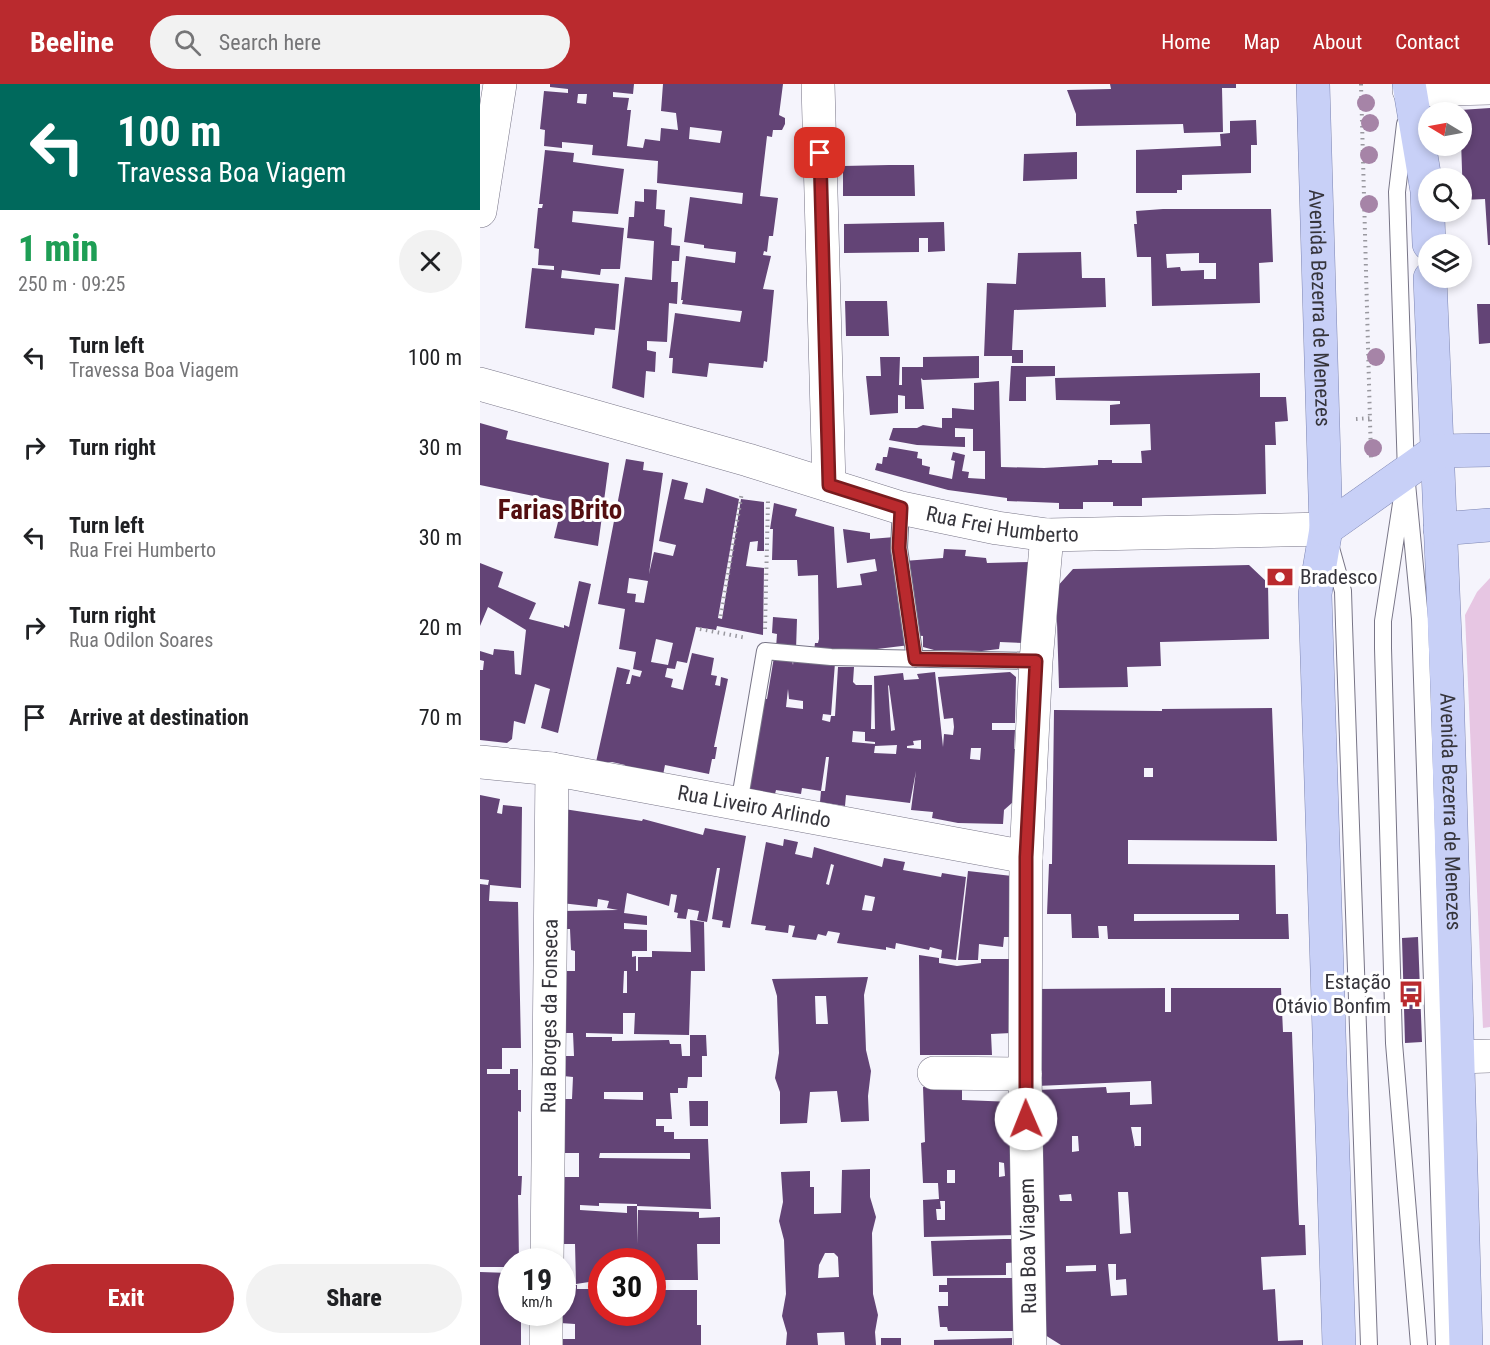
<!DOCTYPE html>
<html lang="en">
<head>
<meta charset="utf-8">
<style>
  body { margin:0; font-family:"Roboto Condensed",sans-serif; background:#f2f2f2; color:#202124; height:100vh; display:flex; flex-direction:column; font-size:22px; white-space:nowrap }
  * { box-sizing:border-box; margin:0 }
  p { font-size:20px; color:#757577 }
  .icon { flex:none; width:33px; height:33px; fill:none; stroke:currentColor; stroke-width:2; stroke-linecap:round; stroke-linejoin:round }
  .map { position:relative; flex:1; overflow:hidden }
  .sheet { display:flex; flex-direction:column; background:#fff; width:480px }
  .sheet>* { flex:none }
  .top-card { background:#00695c; color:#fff; overflow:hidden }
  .needle { width:39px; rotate:280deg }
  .fabs { position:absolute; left:938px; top:18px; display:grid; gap:12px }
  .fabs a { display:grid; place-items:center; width:54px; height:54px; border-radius:50%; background:#fff; box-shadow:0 3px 9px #0003; font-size:30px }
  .speed { position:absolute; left:18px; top:1164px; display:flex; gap:12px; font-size:30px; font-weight:700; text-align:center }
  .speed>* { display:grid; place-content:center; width:78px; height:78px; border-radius:50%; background:#fff; box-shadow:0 3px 9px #0003; line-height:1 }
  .speed small { font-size:15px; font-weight:400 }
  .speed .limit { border:9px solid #d22; background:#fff; color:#111 }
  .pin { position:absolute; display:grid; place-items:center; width:51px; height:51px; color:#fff; margin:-26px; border-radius:12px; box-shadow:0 3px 9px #0006 }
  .me { position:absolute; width:66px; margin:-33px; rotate:359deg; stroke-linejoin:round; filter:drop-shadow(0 0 4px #0008) }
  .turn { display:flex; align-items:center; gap:21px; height:126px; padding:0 18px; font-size:27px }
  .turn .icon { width:78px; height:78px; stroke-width:2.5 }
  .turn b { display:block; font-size:42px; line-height:51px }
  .round { display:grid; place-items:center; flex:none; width:63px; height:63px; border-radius:32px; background:#f2f2f2 }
  .headline { display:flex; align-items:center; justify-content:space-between; height:102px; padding:0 18px }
  h1 { font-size:36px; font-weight:800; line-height:45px; color:#1e9e55 }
  .primary-button { display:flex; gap:12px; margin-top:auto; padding:12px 18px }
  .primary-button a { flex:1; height:69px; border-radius:36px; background:#ba2a2e; color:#fff; font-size:24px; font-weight:800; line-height:69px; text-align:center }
  .primary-button a+a { background:#f2f2f2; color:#202124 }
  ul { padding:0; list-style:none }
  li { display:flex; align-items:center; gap:18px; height:90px; padding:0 18px }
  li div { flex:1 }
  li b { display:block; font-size:22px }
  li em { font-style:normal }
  header { display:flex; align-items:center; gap:36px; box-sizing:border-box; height:84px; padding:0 30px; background:#ba2a2e; color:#fff }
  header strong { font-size:28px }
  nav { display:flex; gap:33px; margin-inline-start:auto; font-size:21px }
  .search { width:420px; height:54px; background:#f2f2f2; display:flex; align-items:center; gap:15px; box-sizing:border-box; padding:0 21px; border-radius:33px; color:#757577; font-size:22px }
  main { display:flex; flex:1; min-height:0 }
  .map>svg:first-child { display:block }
</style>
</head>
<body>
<header>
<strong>Beeline</strong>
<div class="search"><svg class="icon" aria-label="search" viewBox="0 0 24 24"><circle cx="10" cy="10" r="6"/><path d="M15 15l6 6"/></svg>Search here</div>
<nav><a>Home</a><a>Map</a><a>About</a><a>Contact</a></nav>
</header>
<main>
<section class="sheet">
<div class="top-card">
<div class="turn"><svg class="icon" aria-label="left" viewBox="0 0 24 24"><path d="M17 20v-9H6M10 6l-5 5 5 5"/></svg><div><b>100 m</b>Travessa Boa Viagem</div></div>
</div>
<div class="headline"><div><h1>1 min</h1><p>250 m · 09:25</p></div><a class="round"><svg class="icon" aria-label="close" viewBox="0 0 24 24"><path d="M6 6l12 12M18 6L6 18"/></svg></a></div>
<ul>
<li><svg class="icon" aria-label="left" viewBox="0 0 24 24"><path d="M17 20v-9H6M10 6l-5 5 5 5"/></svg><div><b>Turn left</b><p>Travessa Boa Viagem</p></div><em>100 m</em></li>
<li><svg class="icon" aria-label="right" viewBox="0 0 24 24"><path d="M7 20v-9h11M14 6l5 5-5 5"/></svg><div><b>Turn right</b></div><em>30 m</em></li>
<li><svg class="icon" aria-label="left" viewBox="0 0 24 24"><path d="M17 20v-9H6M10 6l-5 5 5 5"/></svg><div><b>Turn left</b><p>Rua Frei Humberto</p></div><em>30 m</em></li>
<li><svg class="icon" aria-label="right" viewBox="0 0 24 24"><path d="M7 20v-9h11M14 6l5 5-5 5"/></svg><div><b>Turn right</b><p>Rua Odilon Soares</p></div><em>20 m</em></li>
<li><svg class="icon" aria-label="arrive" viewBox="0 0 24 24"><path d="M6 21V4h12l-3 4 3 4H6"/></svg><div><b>Arrive at destination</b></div><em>70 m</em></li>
</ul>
<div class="primary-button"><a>Exit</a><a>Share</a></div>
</section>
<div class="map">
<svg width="1010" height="1261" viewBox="0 0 1010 1261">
  <rect width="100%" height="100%" fill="#f5f4fc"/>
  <!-- green -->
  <path fill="#e7c6e3" d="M1010,494V943L1003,944L985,531L997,508Z"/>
  <!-- building -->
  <path fill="#634476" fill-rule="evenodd" d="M70,0H154L153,10L133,8V13L149,14L147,26H151L147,62L163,64L165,55L180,57L181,44L198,46L196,29L181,27L183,0H303L299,31L305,34V40L302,46H293L292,53L287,52L280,112L298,114L293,152H289L287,168L284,167L283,171L291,172L283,205L294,206L287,278L284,277L283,284L229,279L227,293L192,289L193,274H189L195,229L260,238L262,227L202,220L203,216H201L206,172L255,179L256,168L224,164V161L204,158L210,113L262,120L263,109L177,99L178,77L112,71L113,61L82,58V64L64,62L65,46L60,45L64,7L88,9V5L70,3ZM98,10H107L106,20L97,19ZM210,43L242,47L240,59L209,55Z
    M630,0H756V4H742L743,48L704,49L703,40L596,42V30L587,6L631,5Z
    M1010,24V161H1008L1005,115L983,116L980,26Z
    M776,36L777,61H771V89L702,91V106H697V109H656V66L741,62L740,50L750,49V37Z
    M65,66L94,69L93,78L144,85L138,130L93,127L92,138L144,144L140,185H121L120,191L82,186L81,194L139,200L135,246L115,244L114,251L45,244L52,184L74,186V182L58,181L59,165L54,164L58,124H62L63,120H59Z
    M597,68V95L543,97L544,70Z
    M409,81H434L435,112H363V82Z
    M164,105L177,106L176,125L185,126L184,142L192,144L191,161L200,162L199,177H192L191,198H198L197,220L189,219L187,258L167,257V266L176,268L175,288L166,287L164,314L132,304L145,193L172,196L174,157L147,154L149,133H154L155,117L164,118Z
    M683,125H791L793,178L779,179L780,219L672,222L671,173H657L654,140H657L656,127ZM719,169V179H736V195H724V186L701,187L700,183L687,184L686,170Z
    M464,138L465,167L448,168V154H439V168L364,169V140Z
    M601,168L602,194H625L626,223L534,226L532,266H543V279H532V272H504L507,199L536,200L538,169Z
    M365,217H407L409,252H366Z
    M997,220H1010V259L999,260Z
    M499,272V294L443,296L441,294L444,325H425V312L418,311V329L390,331L386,292H401L400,273H420L419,301H422V283H443V273Z
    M531,282H575V292L546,293V317H529Z
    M780,289V313H806L808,337L795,338L796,361H785L786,410L662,414V422H633V418H603V425H579V419L527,417V414L468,406L395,386L397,379L402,380L403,373H407L409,363L438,368L437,374L442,375V381L450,383L449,390L472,395L475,377L471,376L473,368L485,371L482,387L489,388L488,394L505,395V367H493V345L475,344V353H485V363L437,361L409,356L413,344H437L443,341L462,344V334H472V324L494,326V299L519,297L521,383L564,384L618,381V376H632V379H662L661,367L671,366L670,340L630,341V321L640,320V317L576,316L575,294Z
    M0,339L28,347L26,355L129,379L118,462L74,454L83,418L0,401Z
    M146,375L164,378L163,386L183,389L169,490L174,468L193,472L196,461L179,457L192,395L208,399L204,415L223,419L226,404L259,415L238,534L242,535L261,415L284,418V467H277L278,457L270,458L266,482L284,484L283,551L237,542L236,546L216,543L207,579L197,577L195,585L187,584L185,593L193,595L191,603L203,606L212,569L234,574L231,591L237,592L235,601L240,602L241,593L248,595L234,663H237L235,675H232L229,690L185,681L183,691L145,685V681L132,678H116L137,583L150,586L146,600H150L152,591L160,593L162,587L153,585L156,568L139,565L145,525L118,520ZM149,494L168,497L164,519L155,518L156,510L147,509ZM176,555L193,559L188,581L171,578Z
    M294,419L317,425L315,432L354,443L357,504L382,501L380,490L397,487L395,475L367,479L363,445L390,449V455L415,453L430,561L364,569L334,567L335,559H338L339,555L338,491L318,492L317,476H292L293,445H290Z
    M464,465L486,466L485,472L506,474L507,479L551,478L544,559L520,558L519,565L502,567L454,566L443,563V552L432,551L424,477L463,474Z
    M0,479L23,488L18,503L56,519L49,535L84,544V541L89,543L99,497L111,500L78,649L61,644L70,605L55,600L45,640L34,637L32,655L27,659L0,656V586H3L4,577L0,576V567L13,571L14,565L34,567L35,590L41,591L46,546L8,523L0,542Z
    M769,481L788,499L789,555L680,558L681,582L647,583L648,603L579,604L576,504L593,485Z
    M293,533L317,535L316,566L296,564L297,550L292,549Z
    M314,572L355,579L351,631L343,630L342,636L350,638L351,632H355L358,583H374L373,598L376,601H392L391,645H395L394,592L423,589L424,596L439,595L437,590L455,588L463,663L464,650L473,651L474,643L473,634L464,635L458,593L530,588L536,593L535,639H512V646H535L534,665H536L533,718L524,726L523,740L478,739L452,734L453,728L431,726L436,687L430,719L366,711L365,722L340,718L341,707H345L349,673H346L341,707L322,704L321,710L296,706L295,710L267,706L282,614L287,615L294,573L312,576L313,581ZM408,601L409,602L415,646L411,647ZM308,605L309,615L323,617V625L306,623ZM373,647L385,648V657L395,658V660L372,658ZM441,656V665L427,664V662L434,661L433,657ZM417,661L416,670L394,669L395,662ZM491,664H501L500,676L490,675Z
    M792,624L797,757L648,756V780L795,781L796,830H808L809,855H628L627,842H618L619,854H592L591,830H567L569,780H572L574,626L682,627V625ZM664,684H673V693H664ZM654,830H759V836L654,837Z
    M0,711L20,715L17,729L22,730L23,721L42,723L41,804L10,801L9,817L38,818L41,964H22V985H7V990H30V985H38V1006H41V1028L38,1027V1092H42L41,1111H38L39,1178H32V1183H0V800L8,801L9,796L0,795Z
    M84,725L162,737L163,735L223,751L225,744L266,752L250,844L242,843L243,837L232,835L240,784H237L227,838L217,836L219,827L208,825L206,835L197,834L198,829L194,828L197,811L191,810L189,822L147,809L144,829L167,832V841L144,839V845L167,846V867H152V873L156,872V887H158V873H172V867L211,868L210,836L224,838L225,887H211L209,951L154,950L155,929H143V950L106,949V953H132V957L189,956L190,960H201L202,972H210V951H226L227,972H222V993H208L207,1004H198V1009H190L192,1035H176V1042H184V1048H194V1055H228L231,1125L157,1122V1160L158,1126L219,1128V1134L240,1133V1160H217L218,1196H172V1178H122V1196L96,1200L95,1160H82L83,1093H99V1069H82L83,1015H92L93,993L83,992V972H94L93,949H83V887H95V867L91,866L90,845H83L82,827L138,826L127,824L129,817L118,815L117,823L81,819ZM144,887H147V909H143ZM124,1008H163V1016L124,1015ZM120,1069H210V1075L119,1074ZM119,1119L157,1120V1122H147V1129L100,1126V1121L119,1122Z
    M304,755L318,758L315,770L332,774L334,763L402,783L404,774L425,778L423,786L461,793L462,789L486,793L476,876L461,874L462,866L450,863L449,866L416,859L415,865L406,863V866L357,859L360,849L348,847L346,852L338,850L336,856L312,853L315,842L309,841L308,849L285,846L286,842L271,840L286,758L303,762ZM351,780L354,781L349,801L346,800ZM385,811L395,813L392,827L382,826Z
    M488,787L532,792L531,853H524L523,863L499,860L498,876H478Z
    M938,853L942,958L925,959L922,854Z
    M439,871L459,874V879L477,882L501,879V875H531V949L511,950L512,971H440Z
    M388,893L384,911L386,966L391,987L388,1012L389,1037L361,1038L357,1007L330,1008L327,1039L300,1040V1008L295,994L299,969L297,912L292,895ZM335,912H346L348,940H336Z
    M685,904V928H691V904H801L803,948H812L818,1120L819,1141H825L826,1171L781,1173L783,1206L795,1205L798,1257L823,1256V1261H581L565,1251L558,1006L626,1003L627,1009L650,1008V1021L672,1020L671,997L557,1002L555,905ZM651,1043H661V1062H655V1064ZM592,1052H598L599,1067L592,1068ZM638,1108H648L651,1149L640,1150ZM591,1110L592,1117H580L579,1111ZM628,1180H636V1196L646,1195L647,1211L631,1212ZM616,1181V1187L586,1188V1182Z
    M482,1000V1016L534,1018L541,1151L444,1153L443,1116L459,1115L458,1099H443L441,1059L445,1058L443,1003ZM519,1078L524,1079L525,1092L519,1093ZM467,1086H475V1099H467ZM460,1117H465V1136H457L456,1125H461Z
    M209,1017H228V1042H210Z
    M390,1085V1113L396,1133L392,1149L393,1210L398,1231L395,1248L396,1261H365L364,1248L337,1249L338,1261H306L307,1249L302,1232L306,1210L304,1156L299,1137L303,1118L301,1088L330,1087V1103H334V1130L361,1129L362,1086ZM345,1169H354L358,1173L359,1193L338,1194L339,1181Z
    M524,1155H538L540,1178L526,1179V1191L453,1192L451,1157Z
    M0,1188L32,1189V1228H38V1236H41V1261H0Z
    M467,1194H536V1247H468L467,1243H460L458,1222H468V1208H459V1201H467Z
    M82,1201H97V1205H122V1228H172V1206H217V1241H221V1261H80L82,1255H95V1240L80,1239Z
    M401,1254H421V1261H401Z
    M532,1254V1261H454V1256Z"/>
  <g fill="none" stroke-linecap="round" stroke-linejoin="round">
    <!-- service casing -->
    <g stroke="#787587" stroke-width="18">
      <path id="service" d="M925,40L917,108L926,389L940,535L964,1261
        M922,413L903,537V564L914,959L939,1261
        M421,424L419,464L435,575
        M851,464L863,507L864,540L889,1261
        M259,720L285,567L351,573L556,577"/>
    </g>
    <!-- minor casing -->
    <g stroke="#787587" stroke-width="34">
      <g id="minor">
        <path d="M338,0L349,401"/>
        <path d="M929,6L1010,4"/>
        <path d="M0,127L20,0"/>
        <path id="s1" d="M0,300L268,376L421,424L517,444L567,451L846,445"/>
        <path id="s2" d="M0,678L72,685L546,773"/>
        <path d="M977,973L1010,972"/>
        <path d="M454,989L545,990"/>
        <path id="s3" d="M67,1178L72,685"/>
        <path d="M66,1261V1228"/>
        <path d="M550,1261L545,990L546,773L556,577L567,451"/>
      </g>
    </g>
    <!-- primary casing -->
    <g stroke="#7e86b2" stroke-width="34">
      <g id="primary">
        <path id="s4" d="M833,0L846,445L835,510L859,1261"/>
        <path d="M929,0L947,107L949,160"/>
        <path id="s5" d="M950,194L967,602L986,1261"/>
        <path d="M846,445L956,367L1010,366"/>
        <path d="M960,445L1010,441"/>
      </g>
    </g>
    <!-- path -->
    <path stroke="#99989f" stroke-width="4" stroke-dasharray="1.5 4.5" stroke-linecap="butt" d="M881,0L891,374
      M876,335L892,334
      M241,532L262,408
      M220,545L267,554
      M285,545L288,417"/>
    <!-- service -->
    <use href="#service" stroke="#fff" stroke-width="16"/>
    <!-- minor -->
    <use href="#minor" stroke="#fff" stroke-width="33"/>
    <!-- primary -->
    <use href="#primary" stroke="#c8d0f7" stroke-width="33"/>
  </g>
  <!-- trees -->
  <g fill="#a684a7">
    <circle cx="886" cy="19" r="9"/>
    <circle cx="890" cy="39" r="9"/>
    <circle cx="889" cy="71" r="9"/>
    <circle cx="889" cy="120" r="9"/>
    <circle cx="896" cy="273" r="9"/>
    <circle cx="893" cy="364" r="9"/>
  </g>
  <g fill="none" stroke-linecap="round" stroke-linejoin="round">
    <!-- route casing -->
    <g stroke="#791b1e" stroke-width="15">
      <path id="route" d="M340,69L349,401L421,424L419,464L435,575L556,577L546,773V1035"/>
    </g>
    <!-- route -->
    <use href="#route" stroke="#ba2a2e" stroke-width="10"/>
  </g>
  <!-- icons -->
  <defs>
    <g id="bank-bare" transform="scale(2.07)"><path d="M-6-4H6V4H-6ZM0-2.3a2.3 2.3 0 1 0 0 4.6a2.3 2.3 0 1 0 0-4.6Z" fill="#ba2a2e" stroke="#fff" stroke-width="2.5" paint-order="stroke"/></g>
    <g id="bus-bare" transform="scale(2.07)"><path d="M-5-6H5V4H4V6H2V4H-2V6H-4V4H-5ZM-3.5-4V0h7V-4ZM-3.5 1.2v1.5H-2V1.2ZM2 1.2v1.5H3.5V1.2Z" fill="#ba2a2e" stroke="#fff" stroke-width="2.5" paint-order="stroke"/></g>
  </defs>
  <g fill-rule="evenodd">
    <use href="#bank-bare" x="800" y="493"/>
    <use href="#bus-bare" x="931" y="910"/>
  </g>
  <g text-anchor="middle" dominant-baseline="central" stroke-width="6" stroke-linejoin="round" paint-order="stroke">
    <!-- street labels -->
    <g font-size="21" fill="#36353c" stroke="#fff">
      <text stroke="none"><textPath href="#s4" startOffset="224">Avenida Bezerra de Menezes</textPath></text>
      <text stroke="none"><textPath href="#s1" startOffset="542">Rua Frei Humberto</textPath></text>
      <text stroke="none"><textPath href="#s2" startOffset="278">Rua Liveiro Arlindo</textPath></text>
      <text stroke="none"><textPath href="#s5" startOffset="534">Avenida Bezerra de Menezes</textPath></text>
      <text stroke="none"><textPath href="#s3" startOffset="246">Rua Borges da Fonseca</textPath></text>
      <text transform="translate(548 1162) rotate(-91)">Rua Boa Viagem</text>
    </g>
    <!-- poi labels -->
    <g font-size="21" fill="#36353c" stroke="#fff" text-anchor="start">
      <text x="820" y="493">Bradesco</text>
      <text x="911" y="898" text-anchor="end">Estação<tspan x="911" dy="24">Otávio Bonfim</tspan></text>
    </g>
    <!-- district labels -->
    <g font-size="27" font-weight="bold" fill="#540f11" stroke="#fff">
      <text x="80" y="426">Farias Brito</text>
    </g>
  </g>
</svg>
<div class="fabs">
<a><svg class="needle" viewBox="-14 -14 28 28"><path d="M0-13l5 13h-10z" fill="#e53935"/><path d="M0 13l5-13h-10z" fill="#757577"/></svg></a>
<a><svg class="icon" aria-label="search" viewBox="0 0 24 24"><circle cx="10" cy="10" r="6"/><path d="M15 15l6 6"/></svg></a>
<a><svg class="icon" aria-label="layers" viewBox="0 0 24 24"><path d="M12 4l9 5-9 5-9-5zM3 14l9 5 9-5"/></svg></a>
</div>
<div class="speed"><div>19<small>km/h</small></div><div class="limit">30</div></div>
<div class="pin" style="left:340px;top:69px;background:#d93025"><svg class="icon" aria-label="arrive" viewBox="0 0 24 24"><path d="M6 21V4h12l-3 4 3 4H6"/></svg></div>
<svg class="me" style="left:546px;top:1035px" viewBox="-20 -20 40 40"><circle r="19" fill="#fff"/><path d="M0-13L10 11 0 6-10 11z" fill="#ba2a2e"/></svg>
</div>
</main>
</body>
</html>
